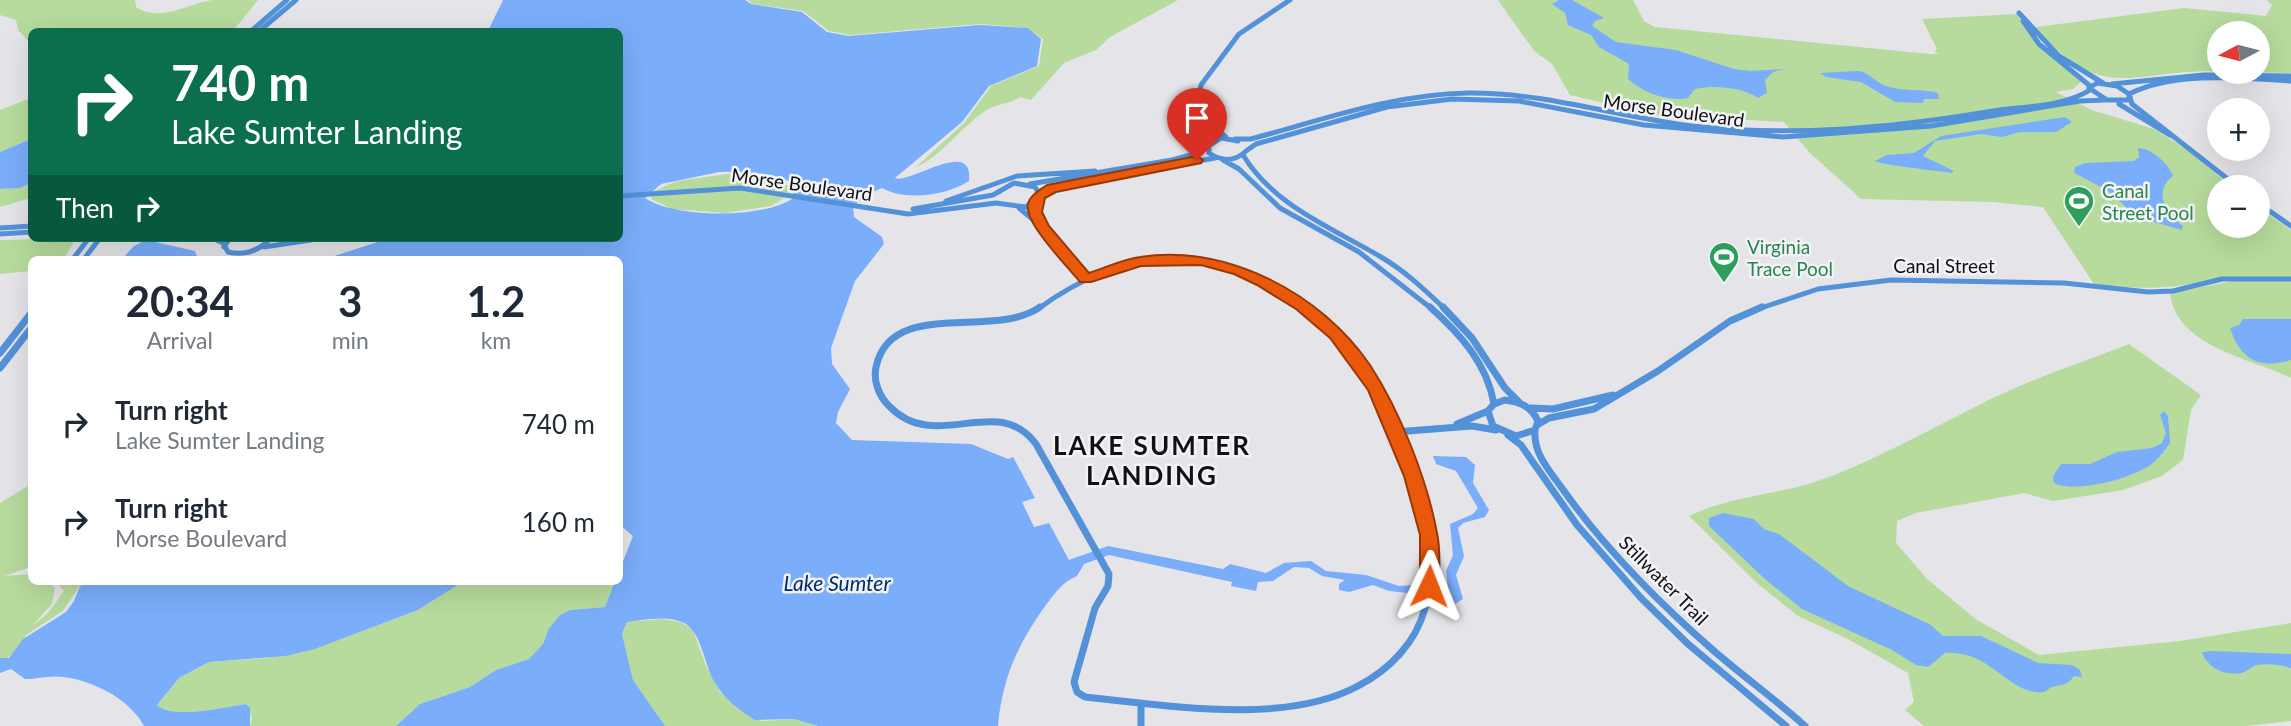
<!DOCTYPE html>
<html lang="en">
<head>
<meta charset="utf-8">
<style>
  body { margin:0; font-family:Lato,sans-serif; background:#f2f2f3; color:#1f2937; height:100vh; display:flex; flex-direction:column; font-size:26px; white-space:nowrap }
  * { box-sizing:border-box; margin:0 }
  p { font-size:23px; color:#747a83 }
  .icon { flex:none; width:38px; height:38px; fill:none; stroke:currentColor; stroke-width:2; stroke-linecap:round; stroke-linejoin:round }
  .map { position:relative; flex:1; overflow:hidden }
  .sheet { position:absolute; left:28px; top:256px; width:595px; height:329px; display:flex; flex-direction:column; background:#fff; border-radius:10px; box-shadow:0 7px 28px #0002 }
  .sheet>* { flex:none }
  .banner { position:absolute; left:28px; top:28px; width:595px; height:214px; border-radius:10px; box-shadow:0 7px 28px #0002; background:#0b6e4f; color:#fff; overflow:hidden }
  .needle { width:46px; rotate:263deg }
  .fabs { position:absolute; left:2207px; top:21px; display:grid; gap:14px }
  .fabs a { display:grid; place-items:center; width:63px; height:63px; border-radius:50%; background:#fff; box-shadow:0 7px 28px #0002; font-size:35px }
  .pin { position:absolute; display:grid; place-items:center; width:60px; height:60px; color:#fff; margin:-72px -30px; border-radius:50% 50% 50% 0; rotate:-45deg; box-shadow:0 0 7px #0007 }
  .pin .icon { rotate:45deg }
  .me { position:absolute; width:77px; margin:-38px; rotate:2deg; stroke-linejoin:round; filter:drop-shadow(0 0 5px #0008) }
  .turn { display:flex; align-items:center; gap:24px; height:147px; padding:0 28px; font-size:32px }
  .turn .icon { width:91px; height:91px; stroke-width:2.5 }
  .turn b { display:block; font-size:49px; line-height:60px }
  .then { display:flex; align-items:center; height:66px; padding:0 28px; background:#0003; gap:14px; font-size:26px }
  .eta { display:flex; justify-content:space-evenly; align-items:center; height:119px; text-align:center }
  .eta b { font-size:42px; font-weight:700; line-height:49px }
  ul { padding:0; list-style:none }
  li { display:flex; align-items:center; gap:21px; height:98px; padding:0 28px }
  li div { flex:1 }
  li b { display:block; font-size:26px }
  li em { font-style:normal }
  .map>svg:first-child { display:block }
</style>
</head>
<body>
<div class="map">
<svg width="2291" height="726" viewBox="0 0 2291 726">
  <rect width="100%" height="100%" fill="#e5e5e9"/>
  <!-- green -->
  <path fill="#b6db9d" d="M0,0H135L136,7C162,23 185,4 212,0C227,0 243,0 258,0L233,31L32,32L31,44L18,30L16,20L0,15Z
    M747,0H1178L1110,37L1096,50L1064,63L1031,100L1020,97C1009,105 997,103 985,111C961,127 942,156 916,167L964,123L991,86L1039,66L1043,39L1028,28L980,24L850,35L829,31L803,11L753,4Z
    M1498,0H1633L1644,21L1655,27L1930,54H1938L1934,52L1937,49L1922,19L2017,14L2037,44L2083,80L2073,89L2056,92L2092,110L2154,129L2188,150L2232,187H2219V226H2258V207L2291,230V378C2254,359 2175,347 2170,293L2234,281L2231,277C2176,288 2151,291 2094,284L2043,207L1992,202L1861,199L1809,152L1784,122L1655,115L1570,95L1552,64L1534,51Z
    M2267,0H2291V73L2248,72H2258V33H2219V71C2133,69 2101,106 2036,27L2184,8L2266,16L2272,5Z
    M31,98V139L0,152V110Z
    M727,174L756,176L792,187L789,193L741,187L652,192L677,181Z
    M31,183V198L0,207V189L20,188Z
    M739,190L787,196L771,206L726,213L672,209L651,199L652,195Z
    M76,238L64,259H32L31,271L0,274V240Z
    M2129,344L2201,395L2191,410L2183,460L2162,476L2123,490L2053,501L2024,493L1916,513L1897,521L1896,543L1927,579L1977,620L2039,655L2180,641L2291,623V721L2246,726H1924L1905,710L1914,702L1908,673L1846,638L1798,616L1758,584L1689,516C1735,494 1785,495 1832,476C1884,455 1931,429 1981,404C2028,380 2080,363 2129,344Z
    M31,484V567L4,576L31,574L32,581H49L55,588L52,604L32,626L48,613L64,591L55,581H83L63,611L26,635L18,649L5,660L0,658V503Z
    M464,581H615L605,607L570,610L560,615L549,628L543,644L529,659L496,670L470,687L420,704L396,726H250L252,718L246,704C224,707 173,720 157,705L179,678L209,662L266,658L315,649L418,610Z
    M662,619L681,622L693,630L706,666L720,692L751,718L762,721L794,719L818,726H665L633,680L622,634L627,622Z"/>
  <!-- water -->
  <path fill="#7aadfa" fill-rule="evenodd" d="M503,0H745L751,4L802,12L827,32L849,36L980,25L1028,28L1041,39L1037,66L989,86L962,122L895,178C909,185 974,136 969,181C946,196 905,201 882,188L870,193L853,206L854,217L882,237L884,244L855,281L831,348L832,364L850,389L838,412L836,423L852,440L971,444L1008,459L1013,457L1035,498L1022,502L1034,527L1049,523L1069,560L1108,546L1223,569L1230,564L1266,573L1284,563L1311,561L1326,571L1366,575L1399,586L1416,585C1424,593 1438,594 1448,589L1446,571L1453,555L1450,524L1473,514L1478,508L1456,471L1436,464L1433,456L1466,457L1475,465L1473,483L1489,510L1485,517L1463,523L1458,528L1464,556L1456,575L1463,599L1455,604L1441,602L1436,596L1389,591L1373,585L1349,592L1339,590V584L1345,580L1322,576L1309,568L1294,567L1273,581L1258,582L1256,591L1231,586L1232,582L1109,555L1084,564L1077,576C1062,582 1056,592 1046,605C1018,643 1002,679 998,726H818L794,719L755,720C740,711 724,699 715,683C704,666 702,630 682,622C665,615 644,620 627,622L622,634L633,680L665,726H396L420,704L470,687L496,670L529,659L543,644L549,628L560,615L570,610L605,607L615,581H620V569L633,536L620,525V259H325L390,238H620V32L488,31ZM719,172C738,171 782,172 795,186L792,199C761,219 674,218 645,198L661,184Z
    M1559,0H1572L1604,18L1595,21L1592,26L1616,42L1676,50L1734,69L1750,71L1784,69L1773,72L1765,80L1767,93L1758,98C1740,87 1716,85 1695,89L1688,98C1669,102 1643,93 1628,79L1629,64L1599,47L1591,35L1568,25L1565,13L1552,4Z
    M1856,71C1869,71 1874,82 1886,86C1903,92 1921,88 1938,93L1939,99H1924L1923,103L1895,102L1861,82L1826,77L1820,73Z
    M2065,117L2072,122L2056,132H2020L2002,137L1981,134L1935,141L1923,156L1954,171L1952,173C1939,171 1881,165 1875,161L1887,155L1914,153L1941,136Z
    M31,139V183L20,188L0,189V152Z
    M2138,148C2151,148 2169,164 2173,176C2152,192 2166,213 2183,226L2182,230L2137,217L2107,190L2074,173L2075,167L2085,163L2134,161L2139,157Z
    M146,240L195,251L198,259H122L134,246Z
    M2243,319H2291V360C2257,370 2240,358 2230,328L2239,325Z
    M2164,411L2168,416L2170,443C2165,450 2160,457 2153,463C2135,478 2075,494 2054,483L2053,476L2061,464H2090L2117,452L2152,448L2162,443L2166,433L2160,415Z
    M1723,513L1754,519L1764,529L1779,534L1848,586L1931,625L1943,636H1981L2038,663L2072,665L2080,670L2082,677L2074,676C2067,686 2062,684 2052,687C2049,688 2047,691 2044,692C2010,697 1991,649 1945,653L1928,667L1916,665L1892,650L1802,609L1766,580L1709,526V518Z
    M87,581H464L418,610L315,649L285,656L209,662L179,678L157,705C172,720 225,707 246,704L250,708V726H144C130,699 92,680 63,677C50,675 37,679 25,679L11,669L0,673V658H9L23,639L66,612L74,601L80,586Z
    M2213,651L2291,654V668C2281,665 2268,663 2257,665C2251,666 2248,671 2242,673C2225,676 2207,668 2202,652Z"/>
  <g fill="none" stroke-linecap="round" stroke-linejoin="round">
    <!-- secondary-far1 -->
    <path stroke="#5392d9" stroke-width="5" d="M2019,13L2059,56L2103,83
      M2023,21L2039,44L2090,86
      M250,32L287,0
      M258,32L296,0
      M2097,83L2117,86L2129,94V100H2107L2089,88Z
      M2112,84L2204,75L2291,76
      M2129,94C2175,71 2241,78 2291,81
      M2130,97L2132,104L2238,187
      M1199,98L1216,129L1226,137
      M2119,104L2170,135
      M1235,139H1251C1322,120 1393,94 1468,93C1544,92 1617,117 1692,126C1791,137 1890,128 1987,112C2020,106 2061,108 2090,90
      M1211,142L1197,108L1201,85L1239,34L1290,0
      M1209,144V153C1221,161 1234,162 1245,152
      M1246,151L1256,144L1387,107L1452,99L1519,101L1644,125L1783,137L1931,126L2080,101L2105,100
      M1243,155C1275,207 1331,227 1381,257C1405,271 1425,290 1445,309
      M1223,160L1239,169L1280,208L1359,252L1432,309
      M1030,184L1172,160L1198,153L1221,138L1238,141
      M1040,195L1071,183L1215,158
      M620,196L740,188L908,214L996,203L1026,207L1040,195L1035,187L1014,183L993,195L913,209
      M946,201L1017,176L1095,171
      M1035,202V212L1042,227
      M2258,203L2291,226
      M1019,208L1042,227L1086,279
      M0,228L32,226
      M0,234L32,232
      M212,238L223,243L228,252C245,256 259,251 271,238
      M224,247L230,238
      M264,247L324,238
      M73,259L89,238
      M84,259L100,238
      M1038,309C1125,244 1217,243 1305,309
      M1758,309L1818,289L1891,280L2064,283L2148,292L2173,291L2222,279H2291"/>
    <!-- secondary -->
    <path stroke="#5392d9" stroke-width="7" d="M1040,307C994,340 891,297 876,367C873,381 879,396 889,406C936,455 997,391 1036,444L1109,574L1108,586L1095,608L1074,682L1077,692L1085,697C1165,705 1284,726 1358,686C1389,670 1416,643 1425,608C1444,534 1399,418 1356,358C1341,338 1322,322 1302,307
      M1430,307C1460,334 1487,363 1494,404
      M1443,307L1472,338L1505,388L1519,402
      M0,353L32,312
      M0,368L32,327
      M1505,400C1520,402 1531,406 1538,421L1535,430L1516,436L1493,426L1488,411L1494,404Z
      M1531,408L1553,409L1613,395
      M1457,424L1488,411
      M1537,425L1549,418L1594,409L1658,371L1730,321L1762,307
      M1535,430C1533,455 1551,472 1564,491C1607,551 1659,603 1714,651C1744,677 1776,700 1805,726
      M1395,432L1472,426L1496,430
      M1508,435L1521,445L1577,525L1641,598L1688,644L1786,726
      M1141,703V726"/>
  </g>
  <!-- route -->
  <path fill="#ea580c" stroke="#983908" stroke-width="2" d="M1197,156L1203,160L1201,163L1056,192L1045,198L1042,212L1049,226L1089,273C1105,268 1123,259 1140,257C1227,244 1321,293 1370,365C1400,411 1427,479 1437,533C1441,550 1439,569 1439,586L1436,592H1423L1420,586V535L1404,476L1368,390L1330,338L1296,309L1257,285L1234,274L1201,265L1141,266L1091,282H1080C1069,268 1023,222 1028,204C1030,195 1040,190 1047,185Z"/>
  <!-- icons -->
  <defs>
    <g id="stadium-pin" transform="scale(1.575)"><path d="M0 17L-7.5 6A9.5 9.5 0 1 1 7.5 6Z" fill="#2e9e5b" stroke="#f2f2f7"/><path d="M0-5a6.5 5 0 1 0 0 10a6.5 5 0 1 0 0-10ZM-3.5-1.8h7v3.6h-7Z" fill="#fff"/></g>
  </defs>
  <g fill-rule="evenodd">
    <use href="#stadium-pin" x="2079" y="201"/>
    <use href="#stadium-pin" x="1724" y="257"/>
  </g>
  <g text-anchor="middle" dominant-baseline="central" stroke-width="5" stroke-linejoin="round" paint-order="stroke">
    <!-- street labels -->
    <g font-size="19" fill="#111113" stroke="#f2f2f7">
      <text transform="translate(1674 110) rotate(8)">Morse Boulevard</text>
      <text transform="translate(802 184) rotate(8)">Morse Boulevard</text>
      <text x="1944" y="265">Canal Street</text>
      <text transform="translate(1664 580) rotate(45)">Stillwater Trail</text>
    </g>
    <!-- leisure labels -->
    <g font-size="19" fill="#27864d" stroke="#f2f2f7" text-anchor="start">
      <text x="2102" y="190">Canal<tspan x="2102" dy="22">Street Pool</tspan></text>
      <text x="1747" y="246">Virginia<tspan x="1747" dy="22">Trace Pool</tspan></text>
    </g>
    <!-- water labels -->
    <g font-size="21" font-style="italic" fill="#002d6f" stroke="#f2f2f7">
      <text x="837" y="582">Lake Sumter</text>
    </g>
    <!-- district labels -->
    <g font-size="26" font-weight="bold" letter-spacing="2" fill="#111113" stroke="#f2f2f7">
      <text x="1152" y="445">LAKE SUMTER<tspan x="1152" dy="30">LANDING</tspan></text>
    </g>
  </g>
</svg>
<div class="fabs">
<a><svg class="needle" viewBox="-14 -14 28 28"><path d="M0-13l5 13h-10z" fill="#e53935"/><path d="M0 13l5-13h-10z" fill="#747a83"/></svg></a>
<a>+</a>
<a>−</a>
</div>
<div class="pin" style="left:1197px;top:160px;background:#d93025"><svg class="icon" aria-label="arrive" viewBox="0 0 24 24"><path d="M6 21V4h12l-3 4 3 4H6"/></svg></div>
<svg class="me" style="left:1429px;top:586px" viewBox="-20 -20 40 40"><path d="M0-17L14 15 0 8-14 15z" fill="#ea580c" stroke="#fff" stroke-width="4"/></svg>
<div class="banner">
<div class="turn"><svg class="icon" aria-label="right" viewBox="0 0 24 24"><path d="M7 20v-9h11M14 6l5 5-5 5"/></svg><div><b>740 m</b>Lake Sumter Landing</div></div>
<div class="then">Then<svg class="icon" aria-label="right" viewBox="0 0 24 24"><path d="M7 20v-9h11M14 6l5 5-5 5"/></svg></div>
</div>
<section class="sheet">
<div class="eta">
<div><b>20:34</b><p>Arrival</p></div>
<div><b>3</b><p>min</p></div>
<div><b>1.2</b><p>km</p></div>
</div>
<ul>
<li><svg class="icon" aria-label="right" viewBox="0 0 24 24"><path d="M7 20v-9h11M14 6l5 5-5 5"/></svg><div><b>Turn right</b><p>Lake Sumter Landing</p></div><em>740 m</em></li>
<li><svg class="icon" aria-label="right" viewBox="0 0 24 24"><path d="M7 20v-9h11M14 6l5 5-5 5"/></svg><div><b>Turn right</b><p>Morse Boulevard</p></div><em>160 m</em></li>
</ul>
</section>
</div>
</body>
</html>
